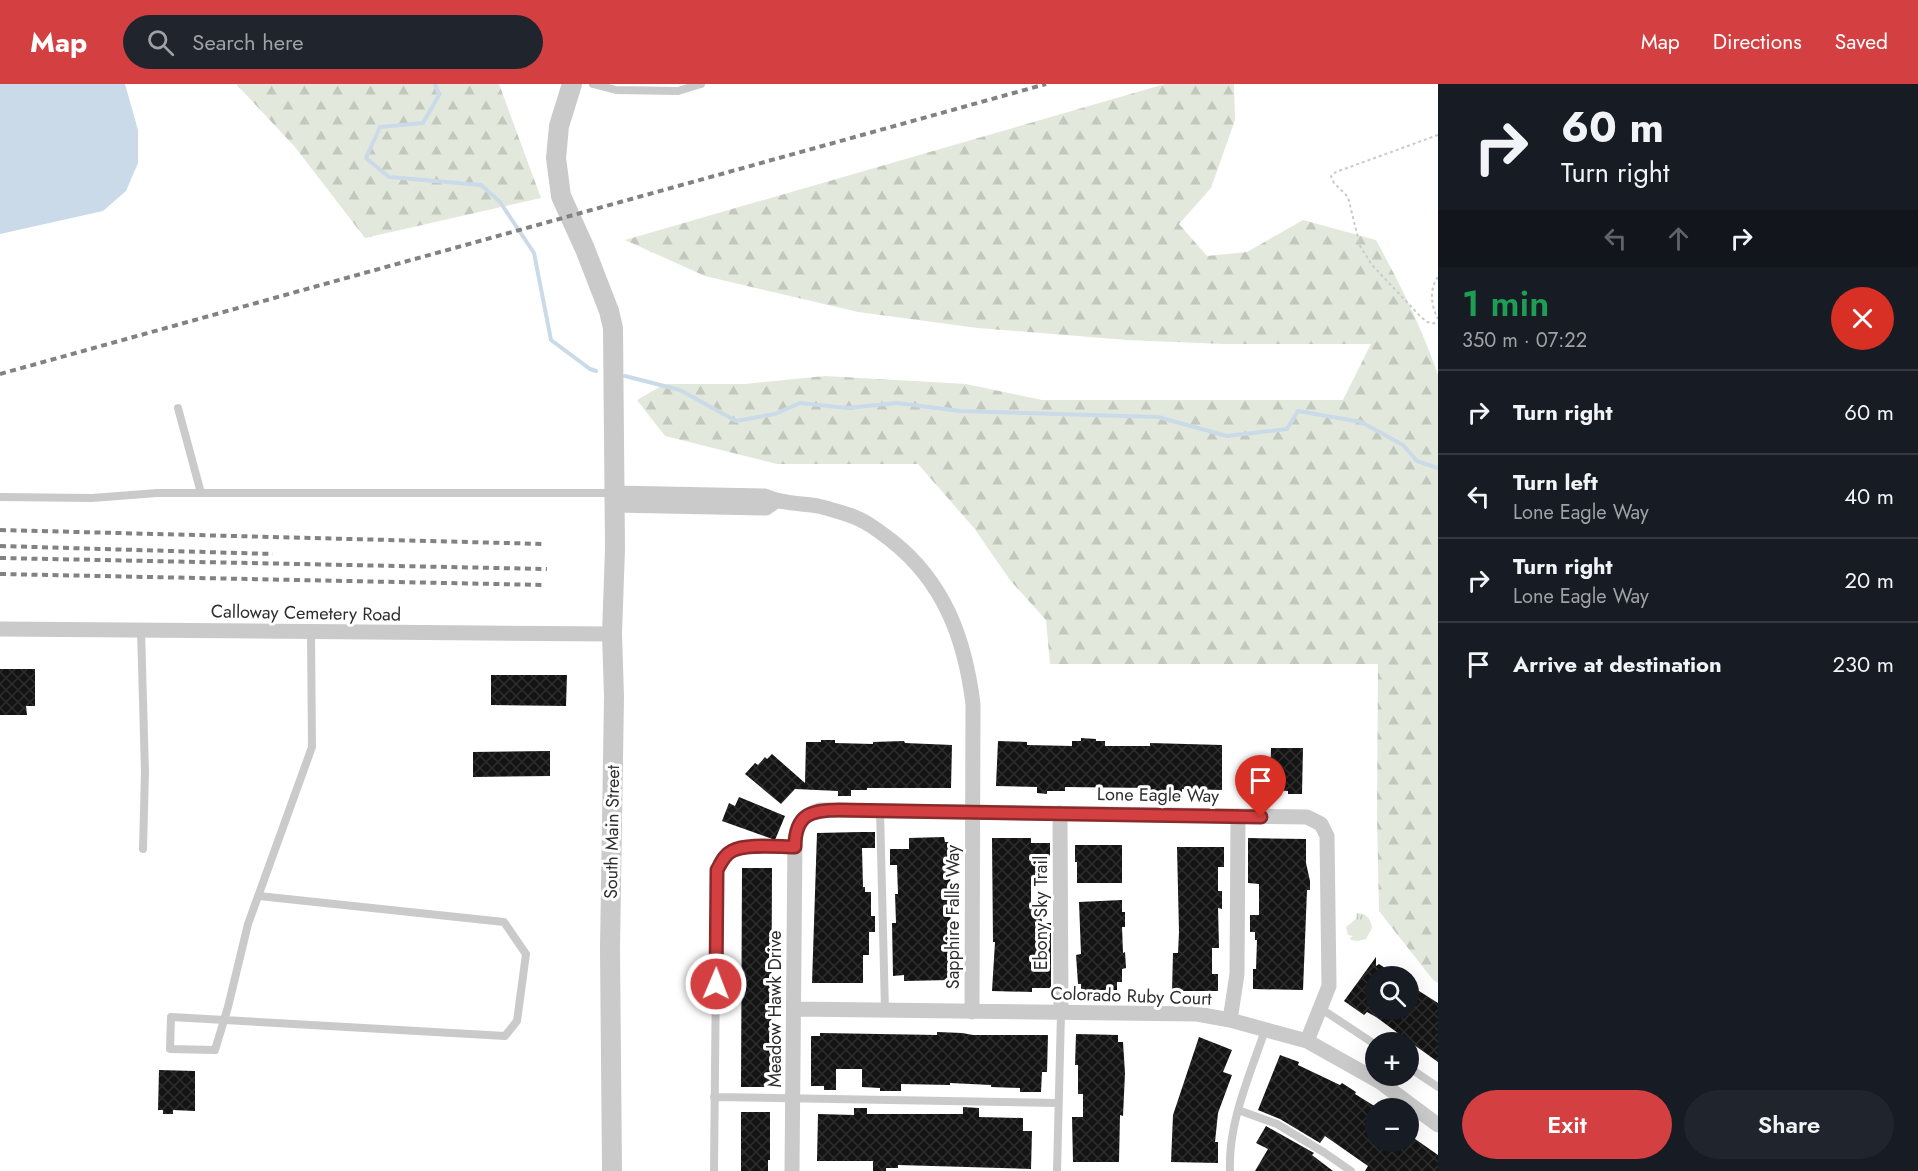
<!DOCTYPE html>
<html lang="en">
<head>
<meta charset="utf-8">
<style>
  body { margin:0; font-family:Jost,sans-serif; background:#20242c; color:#f1f3f6; height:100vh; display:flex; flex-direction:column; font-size:22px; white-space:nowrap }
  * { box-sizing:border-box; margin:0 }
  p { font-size:20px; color:#9ea1a6 }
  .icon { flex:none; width:33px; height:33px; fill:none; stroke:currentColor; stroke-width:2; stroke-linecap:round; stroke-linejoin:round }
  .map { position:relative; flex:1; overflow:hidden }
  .sheet { display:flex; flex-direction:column; background:#171b24; width:480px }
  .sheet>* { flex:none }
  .top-card { background:#171b24; color:#f1f3f6; overflow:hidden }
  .controls { position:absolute; left:1365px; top:882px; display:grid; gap:12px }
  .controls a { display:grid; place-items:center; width:54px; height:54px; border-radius:50%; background:#171b24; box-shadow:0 6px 24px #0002; font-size:30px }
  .pin { position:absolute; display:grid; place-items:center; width:51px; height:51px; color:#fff; margin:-62px -26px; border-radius:50% 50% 50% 0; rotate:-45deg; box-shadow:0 0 6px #0007 }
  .pin .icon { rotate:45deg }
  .me { position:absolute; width:66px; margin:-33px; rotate:1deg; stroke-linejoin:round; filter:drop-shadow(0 0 4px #0008) }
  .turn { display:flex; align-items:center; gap:21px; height:126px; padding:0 24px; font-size:27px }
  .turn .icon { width:78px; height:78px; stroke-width:2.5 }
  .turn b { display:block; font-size:42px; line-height:51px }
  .lanes { display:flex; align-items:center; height:57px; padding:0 24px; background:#0003; justify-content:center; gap:30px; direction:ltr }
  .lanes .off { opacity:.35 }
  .round { display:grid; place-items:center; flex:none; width:63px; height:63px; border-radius:32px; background:#20242c }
  .headline { display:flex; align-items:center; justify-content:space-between; height:102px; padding:0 24px }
  h1 { font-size:36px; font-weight:600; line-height:45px; color:#1e9e55 }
  .action { display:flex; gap:12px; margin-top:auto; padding:12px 24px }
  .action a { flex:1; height:69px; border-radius:36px; background:#d44042; color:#fff; font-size:24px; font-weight:600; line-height:69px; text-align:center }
  .action a+a { background:#20242c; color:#f1f3f6 }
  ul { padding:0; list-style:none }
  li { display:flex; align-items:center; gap:18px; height:84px; padding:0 24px; border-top:2px solid #363941 }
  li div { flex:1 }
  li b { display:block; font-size:22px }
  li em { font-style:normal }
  header { display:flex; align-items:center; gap:36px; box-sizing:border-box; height:84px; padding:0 30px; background:#d44042; color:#fff }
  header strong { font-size:28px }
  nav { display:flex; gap:33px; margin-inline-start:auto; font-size:21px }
  .search { width:420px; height:54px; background:#20242c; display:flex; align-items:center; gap:15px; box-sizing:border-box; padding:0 21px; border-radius:33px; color:#9ea1a6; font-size:22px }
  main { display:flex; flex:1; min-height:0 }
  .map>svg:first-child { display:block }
</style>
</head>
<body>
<header>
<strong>Map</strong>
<div class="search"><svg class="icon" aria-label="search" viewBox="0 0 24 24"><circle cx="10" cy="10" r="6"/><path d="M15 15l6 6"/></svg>Search here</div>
<nav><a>Map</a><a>Directions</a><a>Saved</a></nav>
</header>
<main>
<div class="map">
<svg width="1438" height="1087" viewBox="0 0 1438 1087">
  <defs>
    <pattern id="forest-firs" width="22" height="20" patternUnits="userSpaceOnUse" patternTransform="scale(1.5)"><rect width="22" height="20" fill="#e2e9dc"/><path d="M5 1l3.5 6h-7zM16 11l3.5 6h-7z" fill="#c2c8bd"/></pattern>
    <pattern id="park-tufts" width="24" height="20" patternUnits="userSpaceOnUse" patternTransform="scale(1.5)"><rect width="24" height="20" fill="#e2e9dc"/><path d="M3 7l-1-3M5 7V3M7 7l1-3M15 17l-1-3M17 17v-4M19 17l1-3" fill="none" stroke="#c2c8bd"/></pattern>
    <pattern id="building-cross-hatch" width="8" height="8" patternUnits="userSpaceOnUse" patternTransform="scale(1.5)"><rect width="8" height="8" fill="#141414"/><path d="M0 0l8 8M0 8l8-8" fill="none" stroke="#2e2e2e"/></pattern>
  </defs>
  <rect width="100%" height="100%" fill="#fff"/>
  <!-- forest -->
  <path fill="url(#forest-firs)" d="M236,0H499L541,114L365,154L295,63Z
    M1165,0H1234L1235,36L1211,104L1179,140L1207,172L1247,168L1303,136L1376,156C1400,200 1422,244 1438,291V899L1433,896L1379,827L1377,732L1378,580H1050L1046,536L1010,496L974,444L918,380H777L665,352L637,316L665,300H745L825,292L966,300L1042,316H1343L1371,260H1223L1127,256L978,244L858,228L705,192L625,156Z"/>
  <!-- park -->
  <path fill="url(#park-tufts)" d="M1357,829C1366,829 1371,835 1372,844L1366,855L1358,857L1351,856L1350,854L1353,852L1348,851L1346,843L1356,835Z"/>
  <!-- water -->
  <path fill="#cadae8" d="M0,0H125L138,46V79L126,107L103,127L0,150Z"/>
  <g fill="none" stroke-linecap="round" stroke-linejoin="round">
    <!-- stream -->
    <path stroke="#cadae8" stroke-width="4" d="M435,0L439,11L423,39L380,43L366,74L389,93L481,101L500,118L534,169L551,256L590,285L596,287
      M625,292L680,306L736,337L775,330L800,319L847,324L897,319L960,327L1158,333L1227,352L1287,345L1298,327L1361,338L1403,361L1417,377L1438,384"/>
  </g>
  <!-- building -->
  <path fill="url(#building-cross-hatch)" d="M0,585H35V622H26L27,631H0Z
    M491,591H567L566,622L491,621Z
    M1081,654L1096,655V657H1105V662H1150V659L1222,661V706L1182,705V708H1149V704L1065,703V707H1047V710L1037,709V703L996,702L998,657L1027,658V661L1072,662V657H1081Z
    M821,656H835V659L873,660V658L904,657L905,659L952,661L951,704H867V706H851V712H838V707L795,705L781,720L745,690L755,679L758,681L765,673L767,675L772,670L805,699L806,658H821Z
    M1271,664H1303L1302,710H1288V707L1270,706Z
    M550,667V692L473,693V668Z
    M739,713L785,732L775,756L722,737L729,719L735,722Z
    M860,748H875V764H862L863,803H865V808H871V832H875V848H869V871H863V899H812L817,749Z
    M944,753L945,758H950L951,896L904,897V891L893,892L892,839H896L895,810H898L897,781H890V765H909V754Z
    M992,754H1031V759H1050V774L1048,775V800H1031V821L1041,820L1042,839H1051V904H1032V908L992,907L995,858H993Z
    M1248,754L1306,755V779L1310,797V806H1307L1303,906L1253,905V885H1256L1257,856H1255V848H1250V831H1259V800L1248,799Z
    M1075,761H1122V799H1077V778H1075Z
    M1177,763H1224V783H1218V807H1222V825L1218,824L1219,864H1212V890H1218V907H1172L1173,869H1178L1179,848Z
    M742,784H772L771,1003H741Z
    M1122,816V828H1125V843H1122L1123,869L1125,868L1126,884L1122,885V898H1117V906H1081V900H1078L1076,871L1081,870L1079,818Z
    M1376,873V882L1379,880L1397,892H1376V926H1408V900L1438,919V978L1410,958H1406L1400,954L1402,952L1376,933L1367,928L1364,931L1344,917Z
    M937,948L962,949L973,951H1048L1047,988H1042L1041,1008H1020V1004L991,1003V1001L950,999V1001L901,1000V1007H880V1004L862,1003V985H836V1006H824V1002H811V952H820V949L937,951Z
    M1076,950L1118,951V958H1123L1125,989L1123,1032L1120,1031L1119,1078H1073L1072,1033H1083V1010H1078V981H1075Z
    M1199,953L1232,966L1223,988L1232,991L1218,1029L1215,1058H1218V1079L1171,1078L1173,1031Z
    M1280,971L1299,978L1298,981L1340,1001L1342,999L1356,1008L1355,1010L1376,1023V1058H1408V1050L1438,1071V1087H1365L1368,1082L1325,1052L1320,1059L1280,1035L1258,1026Z
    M159,986L195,987V1027L173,1026V1030H163V1026H158Z
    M963,1023L979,1024V1033L1023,1034V1047H1032L1031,1085L898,1081V1084H886V1087H873V1077H817L818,1030L854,1031V1024H867V1030H963Z
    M741,1028H770V1076H768V1087H741Z
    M1266,1042L1314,1069L1312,1071L1333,1087H1255L1268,1065L1256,1059Z"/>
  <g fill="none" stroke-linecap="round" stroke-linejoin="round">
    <!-- path -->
    <path stroke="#cacaca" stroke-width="2" stroke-dasharray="3 3" stroke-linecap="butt" d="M1438,51L1336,88L1331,92L1334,99L1348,113L1360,162L1372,181L1420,232L1427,238L1438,240
      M1438,193C1429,205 1431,222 1438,235"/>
    <!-- service -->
    <path stroke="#cacaca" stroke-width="8" d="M593,0L616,6L678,7L701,0
      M178,324L201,409
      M0,413L92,414L157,409H612
      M141,546L145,688L143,765
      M880,727L885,926
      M259,812L504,838L526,870L517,937L505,952L171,933L170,965L215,966L228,923L248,840L312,663L311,548
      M1320,924L1376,961
      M1408,983L1438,1003
      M714,1013L1058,1019
      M1238,1026L1277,1040L1325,1069L1351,1087
      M714,1087L717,786C721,779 724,771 732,767C746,759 779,763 795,763
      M1057,1087L1061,929
      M1230,1087C1228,1038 1250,991 1265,946"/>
    <!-- minor -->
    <path stroke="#cacaca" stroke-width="15" d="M614,409L765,412C782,420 800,419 818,422C828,424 839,428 849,431C865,436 879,447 892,457C945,499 965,556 973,620L972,928
      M614,421L766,424L776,417
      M0,545L612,550
      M1060,729L1061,929
      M795,925L1197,930L1230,936L1307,957L1380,998L1438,1041
      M1230,936L1237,890L1238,732
      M792,1087L795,754C798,739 804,731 819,726L1307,733L1321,740L1327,752L1329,902L1307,957"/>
    <!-- tertiary -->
    <path stroke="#cacaca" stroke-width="20" d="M572,0L559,42L556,74L561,112L585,165L609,227L613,244L615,465L612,550L614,612L610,865L612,1087"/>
    <!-- rail -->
    <path stroke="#828282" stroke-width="4" stroke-dasharray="6 4.5" stroke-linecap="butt" d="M0,290L1046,0
      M0,446L545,460
      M0,462L273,470
      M0,474L547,485
      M0,490L545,501"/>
  </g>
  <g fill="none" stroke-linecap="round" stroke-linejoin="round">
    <!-- route casing -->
    <g stroke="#8a2a2b" stroke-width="15">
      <path id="route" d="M716,900L717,786C721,779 724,771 732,767C746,759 779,763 795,763C795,730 811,726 839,726L1261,733"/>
    </g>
    <!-- route -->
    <use href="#route" stroke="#d44042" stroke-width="10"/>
  </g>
  <g text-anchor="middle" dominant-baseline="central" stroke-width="6" stroke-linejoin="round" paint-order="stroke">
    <!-- street labels -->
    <g font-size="18" fill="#2d2d2d" stroke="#fff">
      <text transform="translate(306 529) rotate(1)">Calloway Cemetery Road</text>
      <text transform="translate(1158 711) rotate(1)">Lone Eagle Way</text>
      <text transform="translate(612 748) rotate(-89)">South Main Street</text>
      <text transform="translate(1041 829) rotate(-90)">Ebony Sky Trail</text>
      <text transform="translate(953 833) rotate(-90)">Sapphire Falls Way</text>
      <text transform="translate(1131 912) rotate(2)">Colorado Ruby Court</text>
      <text transform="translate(775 925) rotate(-90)">Meadow Hawk Drive</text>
    </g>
  </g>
</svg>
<div class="controls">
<a><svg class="icon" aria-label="search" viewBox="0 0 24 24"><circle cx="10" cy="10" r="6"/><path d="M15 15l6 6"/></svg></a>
<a>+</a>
<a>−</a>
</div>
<div class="pin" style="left:1261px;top:733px;background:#d93025"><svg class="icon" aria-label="arrive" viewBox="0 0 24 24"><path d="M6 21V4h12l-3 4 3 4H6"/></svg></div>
<svg class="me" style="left:716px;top:900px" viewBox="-20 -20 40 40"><circle r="17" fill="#d44042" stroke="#fff" stroke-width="3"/><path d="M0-11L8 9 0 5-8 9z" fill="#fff"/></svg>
</div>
<section class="sheet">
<div class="top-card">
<div class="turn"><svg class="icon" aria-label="right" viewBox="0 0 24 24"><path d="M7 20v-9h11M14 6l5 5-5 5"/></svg><div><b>60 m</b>Turn right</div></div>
<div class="lanes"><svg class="icon off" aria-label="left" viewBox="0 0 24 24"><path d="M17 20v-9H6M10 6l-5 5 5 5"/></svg><svg class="icon off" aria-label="ahead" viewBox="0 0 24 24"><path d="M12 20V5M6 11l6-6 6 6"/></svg><svg class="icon" aria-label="right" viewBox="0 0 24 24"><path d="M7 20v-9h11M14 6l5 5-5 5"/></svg></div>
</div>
<div class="headline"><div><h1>1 min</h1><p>350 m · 07:22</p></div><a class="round" style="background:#d93025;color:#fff"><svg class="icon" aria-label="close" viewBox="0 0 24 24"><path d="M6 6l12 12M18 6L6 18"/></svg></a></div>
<ul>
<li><svg class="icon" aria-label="right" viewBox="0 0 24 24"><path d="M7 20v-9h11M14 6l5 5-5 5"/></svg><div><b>Turn right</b></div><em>60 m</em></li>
<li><svg class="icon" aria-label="left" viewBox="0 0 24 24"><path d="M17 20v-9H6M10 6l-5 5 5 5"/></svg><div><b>Turn left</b><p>Lone Eagle Way</p></div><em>40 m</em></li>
<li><svg class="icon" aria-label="right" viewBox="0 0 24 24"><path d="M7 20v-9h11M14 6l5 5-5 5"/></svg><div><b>Turn right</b><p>Lone Eagle Way</p></div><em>20 m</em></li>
<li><svg class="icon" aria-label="arrive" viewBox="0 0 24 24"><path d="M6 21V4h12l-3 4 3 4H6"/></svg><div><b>Arrive at destination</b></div><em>230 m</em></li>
</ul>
<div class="action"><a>Exit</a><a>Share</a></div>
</section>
</main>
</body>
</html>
